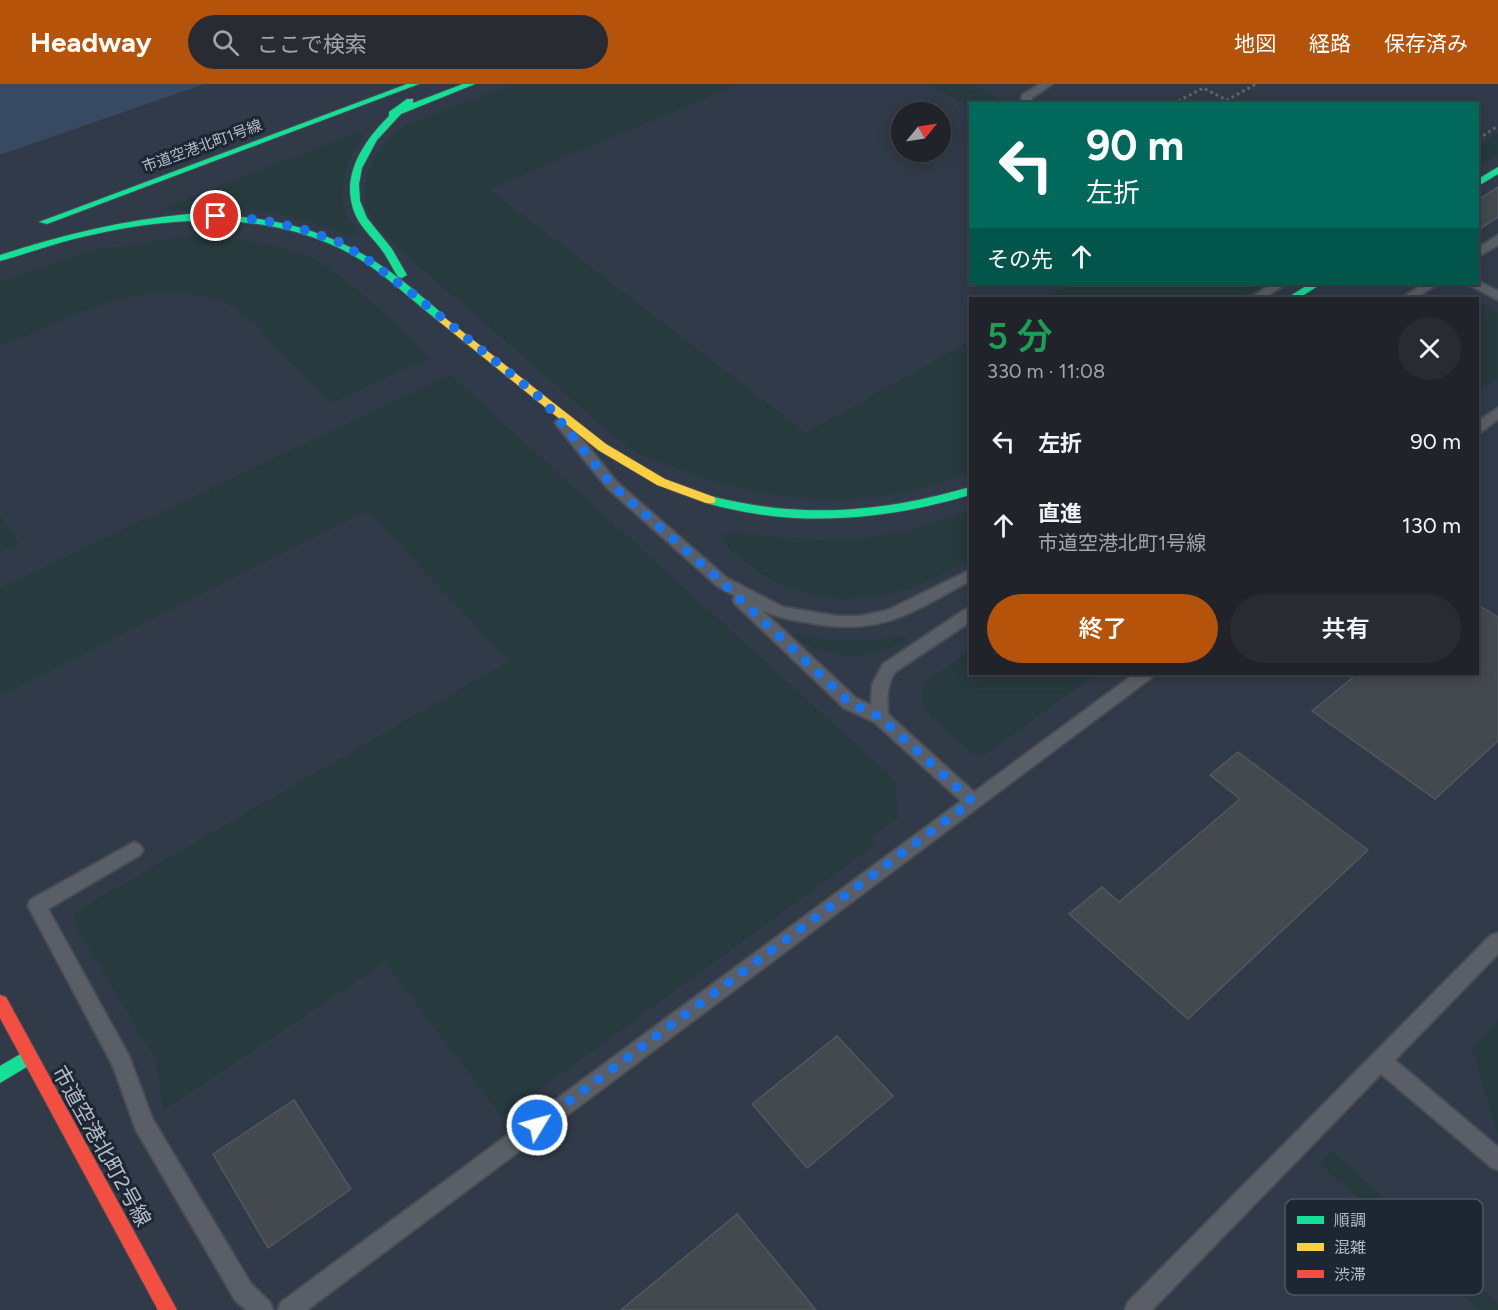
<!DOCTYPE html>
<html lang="ja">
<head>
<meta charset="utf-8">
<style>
  body { margin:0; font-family:Figtree,"Noto Sans JP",sans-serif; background:#282c32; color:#f1f3f6; height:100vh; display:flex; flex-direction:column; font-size:22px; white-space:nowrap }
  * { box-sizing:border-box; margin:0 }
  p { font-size:20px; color:#a2a4a8 }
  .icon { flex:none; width:33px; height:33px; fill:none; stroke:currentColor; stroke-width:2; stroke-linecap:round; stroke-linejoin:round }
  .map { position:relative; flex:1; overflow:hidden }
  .sheet { position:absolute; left:969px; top:213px; width:510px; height:378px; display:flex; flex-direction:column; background:#20242a; border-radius:0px; box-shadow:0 3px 15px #0003,0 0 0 2px #3d4147 }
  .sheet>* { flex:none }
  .banner { position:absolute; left:969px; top:18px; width:510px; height:183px; border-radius:0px; box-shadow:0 3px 15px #0003,0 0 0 2px #3d4147; background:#00695c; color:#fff; overflow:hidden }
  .needle { width:39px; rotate:60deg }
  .fabs { position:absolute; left:891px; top:18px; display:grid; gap:12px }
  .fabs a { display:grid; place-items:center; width:60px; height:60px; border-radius:50%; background:#20242a; box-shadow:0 3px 15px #0003,0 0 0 2px #3d4147; font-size:30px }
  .pin { position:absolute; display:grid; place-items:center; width:51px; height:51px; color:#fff; margin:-26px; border:3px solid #fff; border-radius:50%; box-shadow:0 2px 6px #0007 }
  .me { position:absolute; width:66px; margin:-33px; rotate:53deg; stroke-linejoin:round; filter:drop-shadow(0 0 4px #0008) }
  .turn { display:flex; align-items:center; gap:21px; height:126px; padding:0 18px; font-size:27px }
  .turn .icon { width:78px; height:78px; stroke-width:2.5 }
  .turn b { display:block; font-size:42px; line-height:51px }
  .then { display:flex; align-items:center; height:57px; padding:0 18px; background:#0003; gap:12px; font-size:22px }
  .round { display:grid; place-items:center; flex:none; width:63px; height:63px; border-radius:32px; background:#282c32 }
  .headline { display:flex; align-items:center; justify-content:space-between; height:102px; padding:0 18px }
  h1 { font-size:36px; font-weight:600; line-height:45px; color:#1e9e55 }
  .cta { display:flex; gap:12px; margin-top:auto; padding:12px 18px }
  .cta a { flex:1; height:69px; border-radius:36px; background:#b45309; color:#fff; font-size:24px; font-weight:600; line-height:69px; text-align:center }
  .cta a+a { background:#282c32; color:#f1f3f6 }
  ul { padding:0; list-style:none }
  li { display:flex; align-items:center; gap:18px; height:84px; padding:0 18px }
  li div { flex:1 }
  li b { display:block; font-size:22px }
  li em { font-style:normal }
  header { display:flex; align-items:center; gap:36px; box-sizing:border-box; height:84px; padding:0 30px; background:#b45309; color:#fff }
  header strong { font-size:28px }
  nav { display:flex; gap:33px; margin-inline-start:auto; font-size:21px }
  .search { width:420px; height:54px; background:#282c32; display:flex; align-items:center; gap:15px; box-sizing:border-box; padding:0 21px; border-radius:33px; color:#a2a4a8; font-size:22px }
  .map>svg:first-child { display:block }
</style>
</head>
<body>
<header>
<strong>Headway</strong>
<div class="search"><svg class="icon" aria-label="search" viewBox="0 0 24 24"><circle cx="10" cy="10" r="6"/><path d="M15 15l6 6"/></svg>ここで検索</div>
<nav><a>地図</a><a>経路</a><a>保存済み</a></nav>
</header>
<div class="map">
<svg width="1498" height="1226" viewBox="0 0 1498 1226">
  <rect width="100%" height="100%" fill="#2a3038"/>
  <!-- airport -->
  <path fill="#313a48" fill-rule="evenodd" d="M205,0H1498V1226H0V71ZM970,20H1478V200H970ZM902,28H940V68H902ZM970,214H1478V590H970Z"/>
  <!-- green -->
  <path fill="#273a3e" d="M513,0H739L489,105L806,349L970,257V387C878,429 767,421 674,383C663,379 650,375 640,370C613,355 582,324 559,303C507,259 456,214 404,169L379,145L365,121L366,96L373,77L387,57L406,41Z
    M929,0H971L1006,19L970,20V23Z
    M359,48L364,51C349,69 339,98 344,123C345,131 353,140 357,148L351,153C321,141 289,130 257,126C228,123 198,125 169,126L167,122Z
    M1498,50V70L1478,82V62Z
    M189,152C232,155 280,156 318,178C361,203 395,241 430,274L330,319C311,299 292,280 273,260C264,250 255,238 244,230C168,178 73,232 0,263V198L90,167Z
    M1072,200H1265L1240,214H1046Z
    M1478,218L1498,229V294L1478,309Z
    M450,291L895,696L898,734L871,753L876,760L502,1033L385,878L163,1027L156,976L73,837L77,827L509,577L367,427L0,612V504Z
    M970,425V474C905,515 833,533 762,490C749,481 729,468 721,454L724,450L734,449C781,454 829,459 877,452C909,448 940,436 970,425Z
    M0,432L19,459L0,468Z
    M799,550C838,560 866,559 905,551L907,555C898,559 890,564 881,567C854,575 816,571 795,552Z
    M970,566V590H1095L979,675L921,624L924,599Z
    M1498,937V1051L1472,965Z
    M1332,1067L1498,1219V1226H1480L1319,1079Z"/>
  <!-- water -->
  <path fill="#384963" d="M0,0H205L0,71Z"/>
  <!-- building -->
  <path fill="#444950" stroke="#52575f" stroke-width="1.5" d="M1498,103V133L1478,146V116Z
    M1478,521L1498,533V657L1435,715L1312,627L1357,590H1478Z
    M1238,668L1368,766L1188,935L1069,830L1102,803L1119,818L1240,715L1210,691Z
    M837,952L893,1012L807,1084L752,1020Z
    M294,1016L351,1105L268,1164L213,1070Z
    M737,1130L816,1226H621Z"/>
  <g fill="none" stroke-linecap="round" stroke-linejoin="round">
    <!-- lane casing -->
    <g stroke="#484c53" stroke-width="4">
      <path id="lane" d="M1040,0H1052L1032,14V20H1021L1022,11Z
        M1498,151V161L1478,173V164Z
        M1478,197L1498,207V216L1467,200H1478Z
        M1272,200H1286L1264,214H1250Z
        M1423,200H1437L1416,214H1402Z
        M1498,324V335L1483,347L1478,348V337Z
        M562,334L567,336L617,398L727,494L783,523L837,532H860L888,526L970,486V497C910,529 882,552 810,539C793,536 778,534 762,526L856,614L871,621L872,601L883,580L964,526L970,524V538L895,588C886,602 887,615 888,630L974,708L1134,590H1153L1151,594L307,1226H278L281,1218L961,717L874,638L844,624L735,520L733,516L735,512L717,502L607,404L557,342L555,339L557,336Z
        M134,758L140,761L143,766L140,771L48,825L129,972L152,1034L251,1200L270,1218L273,1226H246L235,1216L136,1046L113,982L28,822L30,816Z
        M1498,849V870L1395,976L1498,1063V1086L1491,1083L1381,990L1152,1226H1125L1128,1218L1491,851Z"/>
    </g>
    <!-- fast casing -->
    <g stroke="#484c53" stroke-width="2">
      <path id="fast" d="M407,0H419L47,140L39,138Z
        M463,0H475L401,30L377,56L362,84L359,100L360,117L367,134L392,165L407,191L402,194L398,193C393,185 389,177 384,169C376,157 365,148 358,136C337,97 361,60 389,32V28L407,15H413V19Z
        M1498,83V90L1478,102V95Z
        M188,130C279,131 343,147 414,206C424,215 436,223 445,233L444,235H436C408,213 382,187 349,169C266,125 167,132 78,154C52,160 26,170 0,177V171C62,151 123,136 188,130Z
        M1309,200H1321L1299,214H1287Z
        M970,403V411C882,437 795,444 706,419L704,416L710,412C802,435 880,429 970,403Z
        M29,965L35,968L37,973L35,978L0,999V982Z"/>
    </g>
    <!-- slow casing -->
    <g stroke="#484c53" stroke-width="2">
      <path id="slow" d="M440,230L606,360L665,395L714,413L716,416L714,419H706L657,401L598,366L436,235L435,233Z"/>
    </g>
    <!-- jam casing -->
    <g stroke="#484c53" stroke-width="2">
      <path id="jam" d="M0,911L6,913L177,1226H158L0,934Z"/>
    </g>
    <!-- path -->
    <path stroke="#5d636a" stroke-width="3" stroke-dasharray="3 3" stroke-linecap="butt" d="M1173,20L1203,4L1227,16L1256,0
      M1478,55L1498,42"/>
    <!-- lane -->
    <use href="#lane" fill="#5a5e66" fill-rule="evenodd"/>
    <!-- fast -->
    <use href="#fast" fill="#16e098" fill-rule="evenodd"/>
    <!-- slow -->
    <use href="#slow" fill="#ffcf43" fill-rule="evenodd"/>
    <!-- jam -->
    <use href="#jam" fill="#f24e42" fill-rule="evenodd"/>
  </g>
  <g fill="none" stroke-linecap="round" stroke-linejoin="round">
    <!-- route -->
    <path stroke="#1a73e8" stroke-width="10" stroke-dasharray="0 18" d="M216,132L261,136L299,144L339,158L368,176L414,211L544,317L612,401L722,498L850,619L880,633L972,717L537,1041"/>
  </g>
  <g text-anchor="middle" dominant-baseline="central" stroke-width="6" stroke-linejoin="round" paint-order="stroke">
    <!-- far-street labels -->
    <g font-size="15" fill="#b4bcc9" stroke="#1d2633">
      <text transform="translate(202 62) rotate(-20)">市道空港北町1号線</text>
    </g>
    <!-- near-street labels -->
    <g font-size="21" fill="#b4bcc9" stroke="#1d2633">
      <text transform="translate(102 1062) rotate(61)">市道空港北町2号線</text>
    </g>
  </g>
  <!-- legend -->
  <rect x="1285" y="1115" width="198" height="96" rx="9" fill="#1d2633" stroke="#4a5360" stroke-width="1.5"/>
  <rect x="1297" y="1132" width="27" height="8" fill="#16e098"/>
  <rect x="1297" y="1159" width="27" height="8" fill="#ffcf43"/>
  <rect x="1297" y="1186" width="27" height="8" fill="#f24e42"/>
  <g font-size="16" fill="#b4bcc9">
    <text x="1334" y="1142">順調</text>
    <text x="1334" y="1169">混雑</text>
    <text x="1334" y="1196">渋滞</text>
  </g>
</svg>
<div class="fabs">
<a><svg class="needle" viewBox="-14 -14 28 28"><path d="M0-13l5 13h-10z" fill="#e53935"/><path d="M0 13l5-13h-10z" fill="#a2a4a8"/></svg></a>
</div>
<div class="pin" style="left:216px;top:132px;background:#d93025"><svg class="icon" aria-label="arrive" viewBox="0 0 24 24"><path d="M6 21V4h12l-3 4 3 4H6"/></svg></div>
<svg class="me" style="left:537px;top:1041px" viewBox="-20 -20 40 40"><circle r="17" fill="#1a73e8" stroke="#fff" stroke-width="3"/><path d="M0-11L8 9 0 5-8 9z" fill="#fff"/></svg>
<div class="banner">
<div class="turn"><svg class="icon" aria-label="left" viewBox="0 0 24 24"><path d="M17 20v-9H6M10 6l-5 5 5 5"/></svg><div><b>90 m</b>左折</div></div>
<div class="then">その先<svg class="icon" aria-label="ahead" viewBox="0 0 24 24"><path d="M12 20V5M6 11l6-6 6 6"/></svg></div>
</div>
<section class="sheet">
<div class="headline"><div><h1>5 分</h1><p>330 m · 11:08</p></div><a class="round"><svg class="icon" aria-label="close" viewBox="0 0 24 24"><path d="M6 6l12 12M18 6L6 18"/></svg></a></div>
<ul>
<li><svg class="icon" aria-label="left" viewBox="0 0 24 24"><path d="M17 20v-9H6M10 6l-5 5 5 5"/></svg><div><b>左折</b></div><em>90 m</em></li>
<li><svg class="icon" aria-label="ahead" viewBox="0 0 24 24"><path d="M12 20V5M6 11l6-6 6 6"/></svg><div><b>直進</b><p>市道空港北町1号線</p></div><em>130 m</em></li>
</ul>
<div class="cta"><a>終了</a><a>共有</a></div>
</section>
</div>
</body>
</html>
